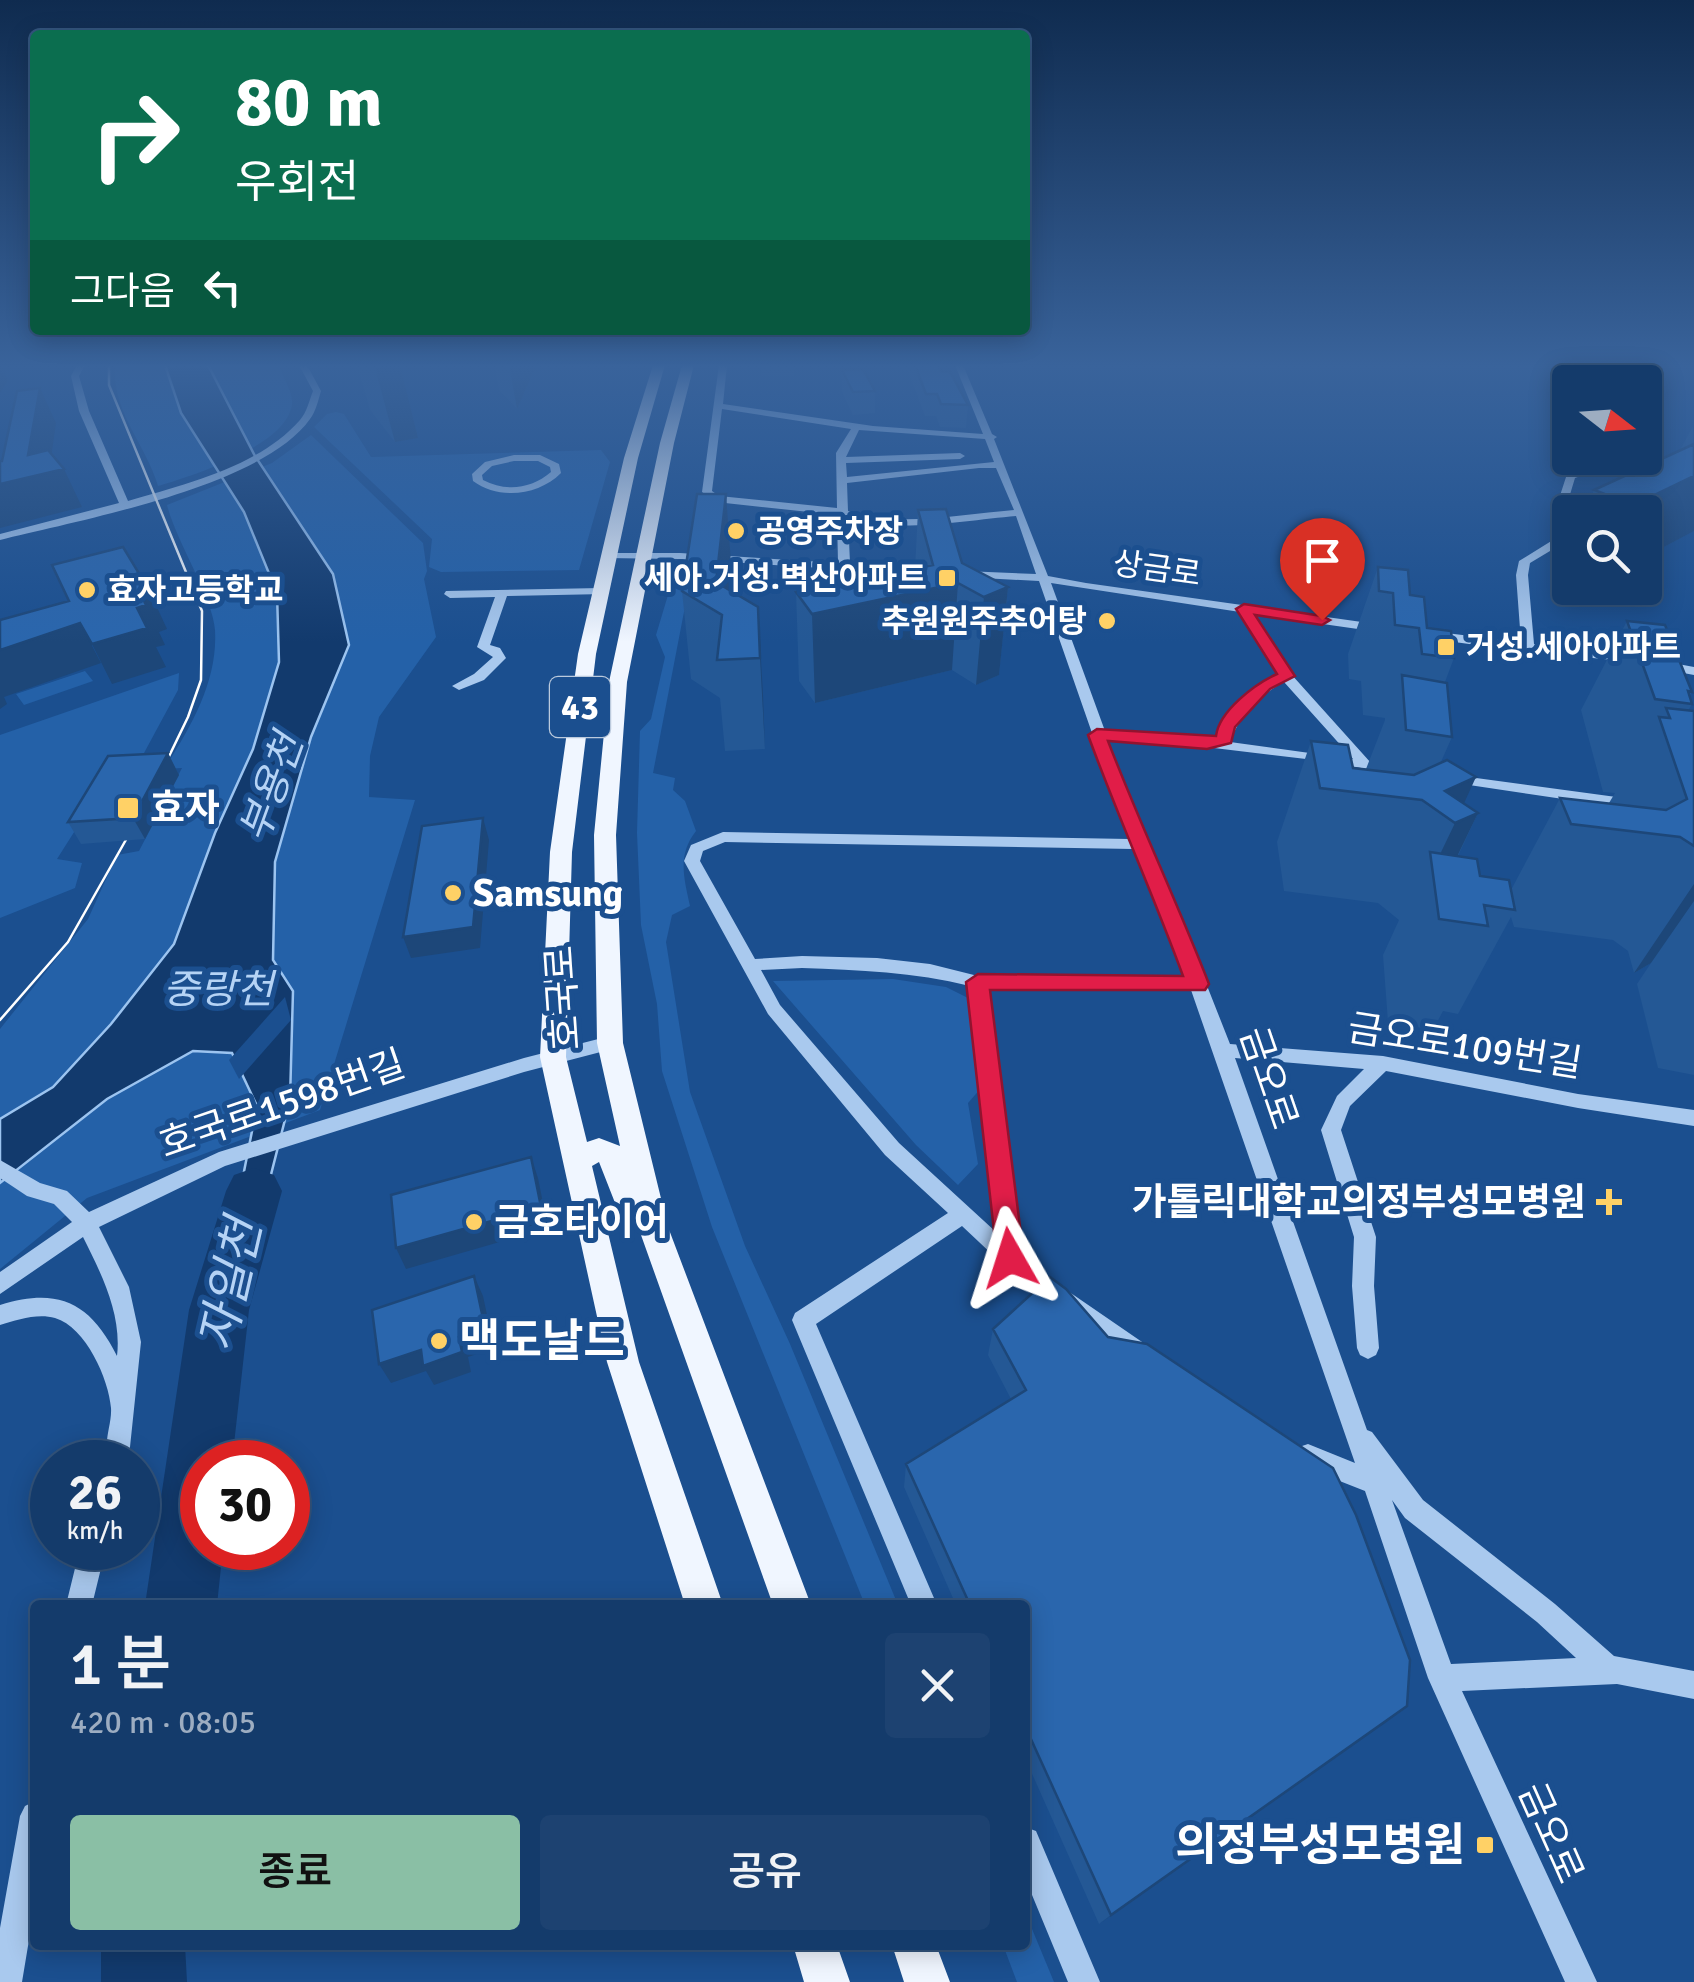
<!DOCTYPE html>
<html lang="ko">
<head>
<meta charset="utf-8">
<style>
  body { margin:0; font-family:Signika,"Noto Sans KR",sans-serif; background:#1d4271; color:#f1f3f6; height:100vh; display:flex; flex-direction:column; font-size:38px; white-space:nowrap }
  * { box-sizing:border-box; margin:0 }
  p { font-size:32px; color:#9dadc1 }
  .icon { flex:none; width:55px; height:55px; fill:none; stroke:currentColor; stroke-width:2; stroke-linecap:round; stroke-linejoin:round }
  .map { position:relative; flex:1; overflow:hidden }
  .panel { position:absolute; left:30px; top:1600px; width:1000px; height:350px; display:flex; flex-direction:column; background:#143b6b; border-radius:10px; box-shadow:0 5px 25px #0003,0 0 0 2px #33557e }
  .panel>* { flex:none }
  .top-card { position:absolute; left:30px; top:30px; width:1000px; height:305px; border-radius:10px; box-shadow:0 5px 25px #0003,0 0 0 2px #33557e; background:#0b6e4f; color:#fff; overflow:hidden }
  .needle { width:65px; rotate:107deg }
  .buttons { position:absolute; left:1552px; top:365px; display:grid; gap:20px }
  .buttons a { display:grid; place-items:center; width:110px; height:110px; border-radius:10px; background:#143b6b; box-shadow:0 5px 25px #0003,0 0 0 2px #33557e; font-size:50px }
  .speed { position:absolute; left:30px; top:1440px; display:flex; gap:20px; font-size:50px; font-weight:700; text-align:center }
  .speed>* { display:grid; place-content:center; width:130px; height:130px; border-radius:50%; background:#143b6b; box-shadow:0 5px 25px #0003,0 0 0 2px #33557e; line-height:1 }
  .speed small { font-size:25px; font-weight:400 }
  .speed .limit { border:15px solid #d22; background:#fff; color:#111 }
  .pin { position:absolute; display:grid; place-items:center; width:85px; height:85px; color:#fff; margin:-102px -42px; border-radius:50% 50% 50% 0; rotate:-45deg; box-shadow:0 0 10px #0007 }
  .pin .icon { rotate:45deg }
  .me { position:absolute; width:110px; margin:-55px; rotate:354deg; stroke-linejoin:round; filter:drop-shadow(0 0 8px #0008) }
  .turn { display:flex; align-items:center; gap:35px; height:210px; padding:0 40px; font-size:45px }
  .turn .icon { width:130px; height:130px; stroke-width:2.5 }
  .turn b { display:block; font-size:70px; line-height:85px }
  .then { display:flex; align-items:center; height:95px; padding:0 40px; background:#0003; gap:20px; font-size:38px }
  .round { display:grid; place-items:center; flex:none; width:105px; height:105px; border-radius:10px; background:#1d4271 }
  .head { display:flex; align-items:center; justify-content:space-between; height:170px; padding:0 40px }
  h1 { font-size:60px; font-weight:600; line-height:75px }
  .action { display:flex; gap:20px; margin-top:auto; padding:20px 40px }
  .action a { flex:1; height:115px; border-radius:10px; background:#8abfa5; color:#111; font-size:40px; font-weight:600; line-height:115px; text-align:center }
  .action a+a { background:#1d4271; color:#f1f3f6 }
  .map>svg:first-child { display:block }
</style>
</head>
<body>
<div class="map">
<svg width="1694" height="1982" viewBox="0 0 1694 1982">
  <rect width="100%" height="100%" fill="#1b4f8f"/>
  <!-- green -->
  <path fill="#2461a8" d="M115,365H279C283,379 296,395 291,409C281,447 192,476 158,486C146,444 112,413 115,365Z
    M336,412L344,414L371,457L601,450L610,462L579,570L441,572L429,567L432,539L314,427L327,414Z
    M311,435L423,543L427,571L424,579L436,637L379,717L370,756L369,797L415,800L320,1110L87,1198L0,1269V1029L88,919L117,855L139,851L182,768L164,769C191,727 218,681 215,630C213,598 176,541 167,505L272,463Z
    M693,565L653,773L675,778L673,790L685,801L696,831C677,855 684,878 690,906L672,915L666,942L690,1092L745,1246L790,1344L898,1605H865L712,1227L662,1071L657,1004L641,925L637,833L640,731L651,719L665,657L656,635L674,575Z
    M85,671L93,681L24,705L16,694Z
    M179,673L178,690L144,753L116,766L57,859L82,863L75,888L0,918V735Z
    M893,979L946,987L970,999L982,1087L968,1103L978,1164L958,1185L916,1145L773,981Z
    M1025,1912L1054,1982H1017L1003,1945H1025Z"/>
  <!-- water -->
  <path fill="#123a6d" stroke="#9cc4f0" stroke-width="2.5" d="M165,365H208L255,456L333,574L349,645L311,737L275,862L273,960L293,991L290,1100L252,1249L228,1252L257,1106L232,1053L193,1051L107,1099L0,1183V1119L53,1087L111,1024L174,944L215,833L253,749L279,662L277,593L244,512L181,413Z"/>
  <!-- pier -->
  <path fill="#1b4f8f" d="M285,997L291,1020L239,1079L229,1060Z"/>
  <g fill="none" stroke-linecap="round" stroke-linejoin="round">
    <!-- river -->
    <path fill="#123a6d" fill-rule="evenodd" d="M254,1168L274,1175L282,1191L249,1310L232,1462H202V1548H223L217,1605H145L189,1310L226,1191L234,1175Z
      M101,1945H185L187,1982H101Z"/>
    <!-- minor -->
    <path fill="#a9c9ee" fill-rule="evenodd" d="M77,365H85L79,376L89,411L128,501C185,484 259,467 300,420C307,412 309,401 313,391L299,365H307L321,391C318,401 316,411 310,419C262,487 79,520 0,540V534L119,503L79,411L71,376Z
      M719,365H727L723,404L873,426L983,434L955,365H963L992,434L997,437L994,439L1048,576L1086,583L1383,625L1385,628L1379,632L1253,614L1291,674L1371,763L1394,768V774L1323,761L1156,741L1108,740L1146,844L1159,864L1230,1044L1383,1056L1578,1094L1694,1110V1126L1578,1108L1386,1071L1350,1106L1341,1130L1376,1237L1374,1286L1379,1348L1376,1355L1368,1359L1360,1355L1357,1348L1352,1286L1354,1237L1321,1130L1337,1096L1364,1069L1235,1058L1367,1430L1372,1432L1423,1500L1555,1604L1614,1656L1694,1671V1699L1617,1684L1462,1691L1597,1982H1565L1428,1678L1365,1491L1299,1465L1296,1456L1299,1447L1308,1444L1355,1463L1191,990L987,988L1020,1253L1046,1276L1145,1344L1148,1351L1145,1358L1137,1362L1129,1358L1030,1290L962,1226L816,1324L937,1605H911L792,1320L795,1313L948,1213L885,1155L768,1014L684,861L691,845L723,832L1129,839L1039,581L964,577L958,574L964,571L1036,574L1016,516C969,520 891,534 848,518L850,563L937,570V574L933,575L680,559L605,558V554L609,553H680L838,563L837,515L716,502L702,492ZM722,409L851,429L836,453L837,508L719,496L712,491ZM859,430L985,439L994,462L847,477L846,463L960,459L965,456L960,453L846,457ZM979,468H996L1014,510C963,514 895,528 848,511L847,483ZM1051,583L1240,612L1279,675C1253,688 1227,707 1219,736L1207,739L1156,733L1105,731ZM1284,682L1353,759L1230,742C1241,713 1257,697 1284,682ZM725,842L1133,849L1143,864L1186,978L978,976L930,964L877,958L802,956L755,959L700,861L703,851ZM802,968C859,970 914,972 970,986L996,1232L899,1143L780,1005L761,970ZM1392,1500L1405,1518L1537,1622L1576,1658L1451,1664Z
      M514,455H540L559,464L561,473C538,496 499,500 473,481L472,474L485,462ZM514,461H538L550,467L551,472C531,489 506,492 483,480L482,475L492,466Z
      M1618,458L1628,459L1575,478L1565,511L1570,539L1530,563L1528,575L1534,644L1632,655L1638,659L1636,662L1528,652L1425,638L1423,635L1429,631L1521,642L1516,575L1519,561L1561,535L1555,511L1567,474Z
      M601,588L607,592L605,594L507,596L490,645L500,648L506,658L484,680L459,690L452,686L474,674L493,657L477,647L495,597L450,598L444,594L446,591Z
      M1662,661L1694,667V675L1657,668L1656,665Z
      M1454,775L1631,799L1638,804L1631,809L1449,782V776Z
      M610,1036L616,1038L619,1043L616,1048L524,1072L225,1166L99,1227L129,1287L141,1342L130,1447L127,1455L118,1459L109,1455C103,1440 112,1425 111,1408C109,1380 86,1327 55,1318C37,1313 17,1320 0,1325V1305C58,1287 90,1302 117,1356C122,1314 101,1273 83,1237L0,1294V1272L72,1222L54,1204L27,1196L0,1178V1160L40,1183L67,1191L89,1212L219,1152L524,1058Z
      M80,1548H106L92,1605H66Z
      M35,1801V1904L22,1982H0V1928L20,1816L25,1806Z
      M1025,1827L1036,1831L1100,1982H1068L1025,1878Z"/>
    <!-- major -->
    <path fill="#f0f6ff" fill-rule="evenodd" d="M653,365H665L638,458L596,654L572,852L566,1057L587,1142L599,1138L620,1146L597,1043L594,835L609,682L660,443L682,365H694L674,443L627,682L616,835L623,1043L668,1227L811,1605H773L641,1235L619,1213L599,1162L592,1166L639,1362L723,1605H685L607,1362L540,1057L550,852L578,654L624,458Z
      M793,1945H837L850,1982H804Z
      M892,1945H936L950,1982H904Z"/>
    <!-- tram -->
    <path stroke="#fff" stroke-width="2.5" d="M109,365V385L202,611L201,680L188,717L158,779
      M0,1020L68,942L140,815"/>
  </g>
  <!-- wall -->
  <path fill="#245895" d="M357,365H400L418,438L395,442L370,410Z
    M494,365H534L535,368L517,409L499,390Z
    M761,365H795L794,376H761Z
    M899,365H938L941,371L968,405L966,428L940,427L936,416H925L908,371H901Z
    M842,370L875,391V413L853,415L842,392Z
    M1693,426L1694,531L1645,557V512H1584L1594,490L1680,450Z
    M918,510L962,563L1008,587L999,675L976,685L952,670L815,703L799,681L796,592L915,569Z
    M1570,543V572L1559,568Z
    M1378,567L1410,595L1427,628L1454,658L1445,682L1452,737L1440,764L1464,803L1478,813L1458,856L1480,876L1511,890L1560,798L1609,803L1615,793L1603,792L1581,710L1627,621L1692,692L1689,696L1692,704L1688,711H1694V1075L1658,1068L1637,984L1651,963L1634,973L1628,951L1613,940L1514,927L1511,917L1458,1014L1443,1011L1433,1030L1388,1022L1383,955L1399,920L1378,903L1284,891L1277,842L1311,741L1353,768L1366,769L1385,720V718L1363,715L1361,681L1349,679L1348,654Z
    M732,577L731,591L758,607L765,749L725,751L720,698L691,679L682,591Z
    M168,753L179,775L145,839L81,844L68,822Z
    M993,1329L1407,1706L1099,1924L1025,1758V1605H956L904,1487L906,1464L1011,1399L988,1355Z"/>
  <!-- shaded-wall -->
  <path fill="#1d4779" d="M0,365L8,380L0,393Z
    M393,365H400L418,438L395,442L375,368Z
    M509,365H534L535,368L517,409Z
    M40,388L56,423L49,472L64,469L82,507L0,528V484Z
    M1694,476V531L1645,557V512H1630L1634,505Z
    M726,494L732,577L725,651L722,615L716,582Z
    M958,583L952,670L815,703L812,614Z
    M1008,587L999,675L976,685L984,597Z
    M149,590L167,629L159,632L165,645L156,647L166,667L112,684L92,644L137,608L140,593Z
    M758,607L763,695L765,749L760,658Z
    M80,623L101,663L4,697L7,704L0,709V650Z
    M168,753L179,775L145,839L133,818Z
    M1476,777L1455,823L1445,791Z
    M1478,813L1436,900L1432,871L1455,823Z
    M483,818L489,840L480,948L411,958L403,937Z
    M1694,884V901L1651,963L1634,973Z
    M531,1157L538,1178L548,1228L406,1269L396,1248Z
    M474,1276L483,1296L494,1348L468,1357L471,1372L434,1385L426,1371L391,1383L379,1364L459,1337Z
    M1407,1706L1385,1723L1099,1924L1111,1915Z"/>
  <!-- building -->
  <path fill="#2a66ad" stroke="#1d4779" stroke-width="2.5" d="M915,365H938L941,371L950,372L968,405L941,404L937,394H926Z
    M863,369L875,391L853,392L842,370Z
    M40,388L28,455L48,450L64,469L0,484V461H2L17,391Z
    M1694,444V476L1634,505L1594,490Z
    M697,494H726L716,582L758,607L760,658L717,660L722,615L682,591Z
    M946,509L962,563L1008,587L984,597L958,583L812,614L796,592L933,565L918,510Z
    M123,547L149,590L140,593L146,605L137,608L147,628L92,644L80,623L0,650V620L69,601L52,565Z
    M1378,567L1408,570L1410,595L1424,597L1427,628L1451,631L1454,658L1422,654L1419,628L1395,625L1393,593L1379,591Z
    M1627,621L1665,625L1692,692L1688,691L1692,704L1655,699Z
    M1402,675L1447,683L1452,737L1406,730Z
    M1666,708L1694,711V846L1680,837L1571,824L1560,798L1666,810L1687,799L1659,717L1670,718Z
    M1311,741L1348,745L1353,768L1414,775L1447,760L1476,777L1445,791L1478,813L1455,823L1422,800L1320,788Z
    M168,753L133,818L68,822L108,756Z
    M483,818L473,927L403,937L422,826Z
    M1430,852L1477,859L1480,876L1509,880L1515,910L1484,905L1488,926L1439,919Z
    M531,1157L541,1207L396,1248L391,1195Z
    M474,1276L485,1328L459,1337L462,1352L423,1366L421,1350L379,1364L372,1310Z
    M1050,1277L1066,1289L1108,1337L1147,1344L1333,1468L1356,1515L1410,1660L1407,1706L1111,1915L1025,1726V1605H970L906,1464L1026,1390L993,1329Z"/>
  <!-- sky -->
  <linearGradient id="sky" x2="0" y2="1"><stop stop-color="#0f2b4f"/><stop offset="0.57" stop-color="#39639b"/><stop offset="1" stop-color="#39639b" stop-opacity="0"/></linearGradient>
  <rect width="1694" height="642" fill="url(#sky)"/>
  <!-- route -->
  <path fill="#e11d48" stroke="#92132f" stroke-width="2.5" d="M1244,604L1322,616L1330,620L1322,625L1255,615L1295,676L1270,689L1235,727L1231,743L1207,749L1108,741C1140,824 1177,902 1209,984L1205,990H990L1024,1258L1020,1266L1010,1270L1001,1266L997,1258L966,982L978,974L1183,976C1153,894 1118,817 1088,735L1097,729L1216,736C1219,711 1255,684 1277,674L1236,609Z"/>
  <!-- markers -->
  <g fill="#ffd166" stroke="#1b4f8f" stroke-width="4">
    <circle cx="736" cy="531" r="10"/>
    <rect x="937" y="568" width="20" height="20" rx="5"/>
    <circle cx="87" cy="590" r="10"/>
    <circle cx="1107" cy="621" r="10"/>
    <rect x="1436" y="637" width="20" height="20" rx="5"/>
    <rect x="116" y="796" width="24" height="24" rx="5"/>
    <circle cx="453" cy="893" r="10"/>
    <path d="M1604 1187h10v10h10v10h-10v10h-10v-10h-10v-10h10z"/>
    <circle cx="474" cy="1222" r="10"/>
    <circle cx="439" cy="1341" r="10"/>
    <rect x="1475" y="1835" width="20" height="20" rx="5"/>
  </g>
  <g text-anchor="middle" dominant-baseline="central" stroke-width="10" stroke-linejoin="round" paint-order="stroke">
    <!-- far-poi labels -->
    <g font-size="32" font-weight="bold" fill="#fff" stroke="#1b4f8f" text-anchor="start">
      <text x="756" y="531">공영주차장</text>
      <text x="927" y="578" text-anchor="end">세아.거성.벽산아파트</text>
      <text x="107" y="590">효자고등학교</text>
      <text x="1087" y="621" text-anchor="end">추원원주추어탕</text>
      <text x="1466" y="647">거성.세아아파트</text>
    </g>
    <!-- far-street labels -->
    <g font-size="32" fill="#fff" stroke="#1b4f8f">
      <text transform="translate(1157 569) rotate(8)">상금로</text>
    </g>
    <!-- shield labels -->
    <rect fill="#1b4f8f" stroke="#bbcadd" stroke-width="2.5" x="550" y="677" width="60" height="60" rx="8"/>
    <g font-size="35" font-weight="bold" fill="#fff">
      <text x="580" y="707">43</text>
    </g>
    <!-- poi labels -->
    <g font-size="38" font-weight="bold" fill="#fff" stroke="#1b4f8f" text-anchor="start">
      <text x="150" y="808">효자</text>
      <text x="473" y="893">Samsung</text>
      <text x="1586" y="1202" text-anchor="end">가톨릭대학교의정부성모병원</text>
      <text x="494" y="1222">금호타이어</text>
    </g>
    <!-- street labels -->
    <g font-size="38" fill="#fff" stroke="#1b4f8f">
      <text transform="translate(563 998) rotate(-94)">호국로</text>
      <text transform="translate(1465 1046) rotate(9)">금오로109번길</text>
      <text transform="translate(1269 1078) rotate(71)">금오로</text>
      <text transform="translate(282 1104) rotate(-19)">호국로1598번길</text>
      <text transform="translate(1551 1833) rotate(66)">금오로</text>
    </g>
    <!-- water labels -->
    <g font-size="40" font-style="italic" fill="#b5d3f5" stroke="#1b4f8f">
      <text transform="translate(272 788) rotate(-70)">부용천</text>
      <text x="218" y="990">중랑천</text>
    </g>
    <!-- near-poi labels -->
    <g font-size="45" font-weight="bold" fill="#fff" stroke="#1b4f8f" text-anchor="start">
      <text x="459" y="1341">맥도날드</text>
      <text x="1465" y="1845" text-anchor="end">의정부성모병원</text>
    </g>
    <!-- near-water labels -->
    <g font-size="48" font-style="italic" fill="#b5d3f5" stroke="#1b4f8f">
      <text transform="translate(231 1285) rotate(-77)">자일천</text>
    </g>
  </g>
</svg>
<div class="buttons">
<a><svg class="needle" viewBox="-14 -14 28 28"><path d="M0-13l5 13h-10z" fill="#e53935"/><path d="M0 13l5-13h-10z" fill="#9dadc1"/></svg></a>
<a><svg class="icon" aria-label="search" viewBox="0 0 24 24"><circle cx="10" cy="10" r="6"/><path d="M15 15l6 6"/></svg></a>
</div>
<div class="speed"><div>26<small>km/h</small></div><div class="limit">30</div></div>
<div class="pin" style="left:1322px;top:620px;background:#d93025"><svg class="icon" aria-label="arrive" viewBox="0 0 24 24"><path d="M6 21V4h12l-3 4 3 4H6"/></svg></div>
<svg class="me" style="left:1010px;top:1258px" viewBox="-20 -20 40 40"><path d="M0-17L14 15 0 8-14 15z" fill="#e11d48" stroke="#fff" stroke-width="4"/></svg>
<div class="top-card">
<div class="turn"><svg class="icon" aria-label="right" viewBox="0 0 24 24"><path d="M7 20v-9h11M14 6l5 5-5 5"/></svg><div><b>80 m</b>우회전</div></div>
<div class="then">그다음<svg class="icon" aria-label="left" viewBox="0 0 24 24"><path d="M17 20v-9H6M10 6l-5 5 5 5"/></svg></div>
</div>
<section class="panel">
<div class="head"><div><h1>1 분</h1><p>420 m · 08:05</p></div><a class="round"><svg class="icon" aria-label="close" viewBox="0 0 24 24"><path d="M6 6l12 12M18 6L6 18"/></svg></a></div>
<div class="action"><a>종료</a><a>공유</a></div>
</section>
</div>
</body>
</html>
